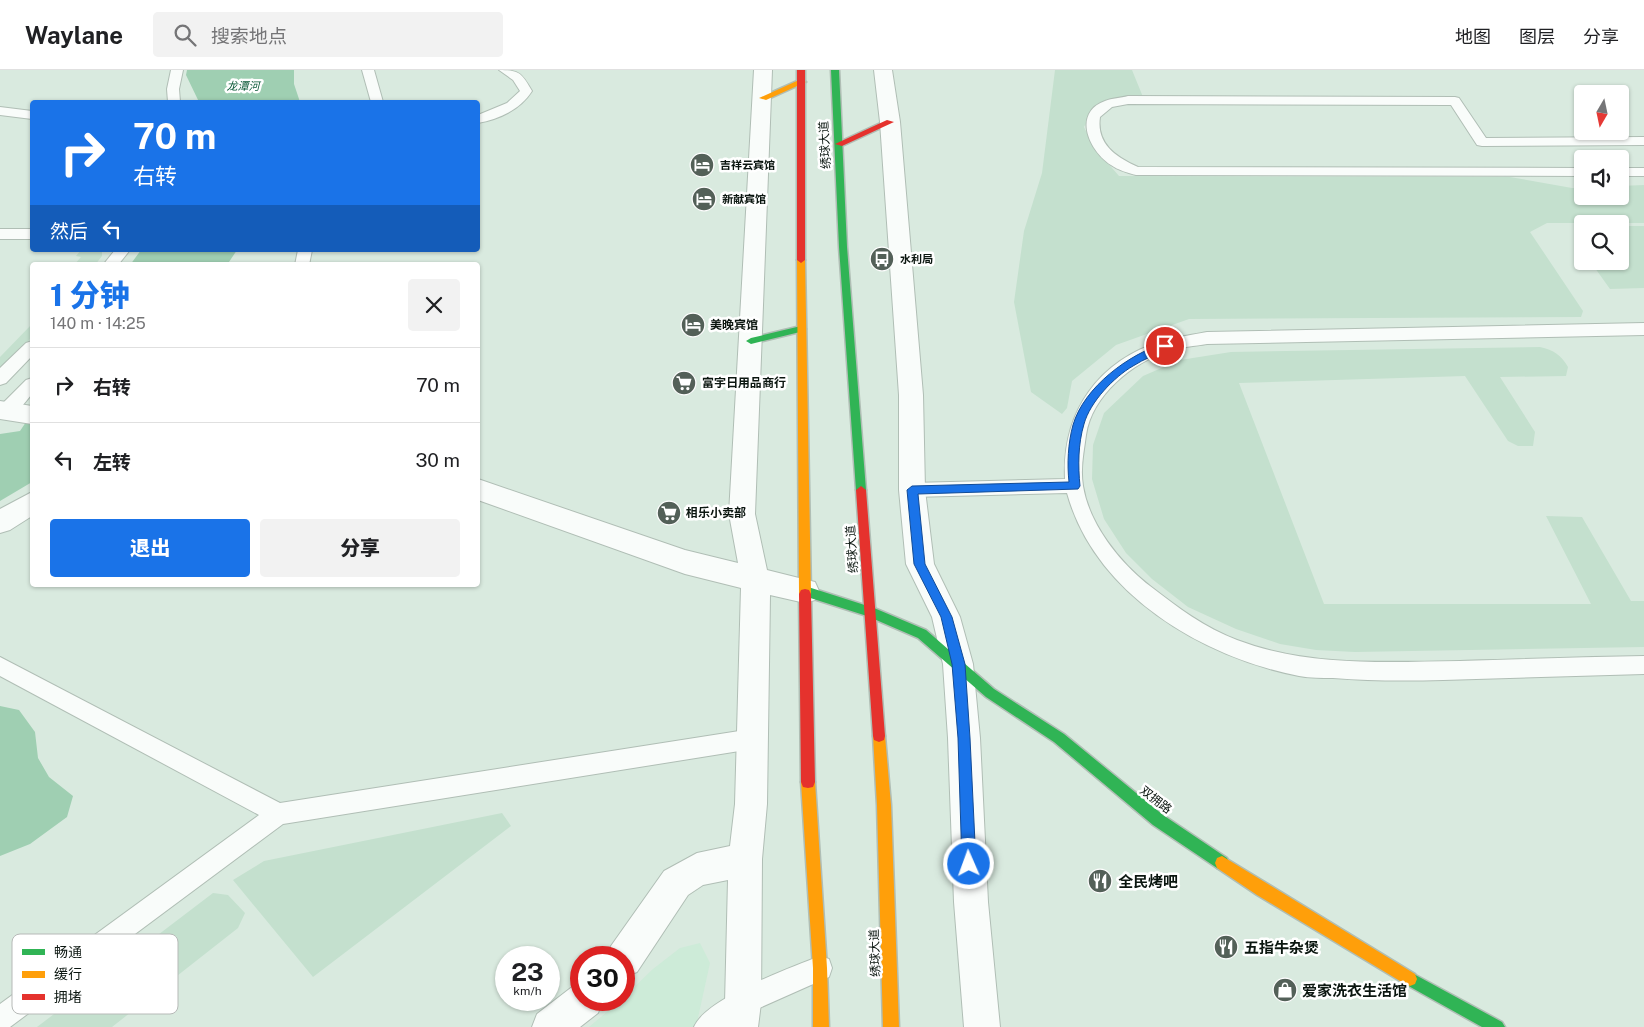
<!DOCTYPE html>
<html lang="zh">
<head>
<meta charset="utf-8">
<style>
  body { margin:0; font-family:"Public Sans","Noto Sans SC",sans-serif; background:#f2f2f2; color:#202124; height:100vh; display:flex; flex-direction:column; font-size:19px; white-space:nowrap }
  * { box-sizing:border-box; margin:0 }
  p { font-size:16px; color:#757577 }
  .icon { flex:none; width:28px; height:28px; fill:none; stroke:currentColor; stroke-width:2; stroke-linecap:round; stroke-linejoin:round }
  .map { position:relative; flex:1; overflow:hidden }
  .side { position:absolute; left:30px; top:192px; width:450px; height:325px; display:flex; flex-direction:column; background:#fff; border-radius:5px; box-shadow:0 1px 4px #0004 }
  .side>* { flex:none }
  .hud { position:absolute; left:30px; top:30px; width:450px; height:152px; border-radius:5px; box-shadow:0 1px 4px #0004; background:#1a73e8; color:#fff; overflow:hidden }
  .needle { width:32px; rotate:189deg }
  .fabs { position:absolute; left:1574px; top:15px; display:grid; gap:10px }
  .fabs a { display:grid; place-items:center; width:55px; height:55px; border-radius:5px; background:#fff; box-shadow:0 1px 4px #0004; font-size:25px }
  .speed { position:absolute; left:495px; top:876px; display:flex; gap:10px; font-size:25px; font-weight:700; text-align:center }
  .speed>* { display:grid; place-content:center; width:65px; height:65px; border-radius:50%; background:#fff; box-shadow:0 1px 4px #0004; line-height:1 }
  .speed small { font-size:12px; font-weight:400 }
  .speed .limit { border:8px solid #d22; background:#fff; color:#111 }
  .pin { position:absolute; display:grid; place-items:center; width:42px; height:42px; color:#fff; margin:-21px; border:2px solid #fff; border-radius:50%; box-shadow:0 1px 5px #0007 }
  .me { position:absolute; width:55px; margin:-28px; rotate:358deg; stroke-linejoin:round; filter:drop-shadow(0 0 4px #0008) }
  .turn { display:flex; align-items:center; gap:18px; height:105px; padding:0 20px; font-size:22px }
  .turn .icon { width:65px; height:65px; stroke-width:2.5 }
  .turn b { display:block; font-size:35px; line-height:42px }
  .then { display:flex; align-items:center; height:48px; padding:0 20px; background:#0003; gap:10px; font-size:19px }
  .round { display:grid; place-items:center; flex:none; width:52px; height:52px; border-radius:5px; background:#f2f2f2 }
  .overview { display:flex; align-items:center; justify-content:space-between; height:85px; padding:0 20px }
  h1 { font-size:30px; font-weight:800; line-height:38px; color:#1a73e8 }
  .action { display:flex; gap:10px; margin-top:auto; padding:10px 20px }
  .action a { flex:1; height:58px; border-radius:5px; background:#1a73e8; color:#fff; font-size:20px; font-weight:800; line-height:58px; text-align:center }
  .action a+a { background:#f2f2f2; color:#202124 }
  ul { padding:0; list-style:none }
  li { display:flex; align-items:center; gap:15px; height:75px; padding:0 20px; border-top:1px solid #e0e0e0 }
  li div { flex:1 }
  li b { display:block; font-size:19px }
  li em { font-style:normal }
  header { display:flex; align-items:center; gap:30px; box-sizing:border-box; height:70px; padding:0 25px; background:#fff; border-bottom:1px solid #e0e0e0 }
  header strong { font-size:24px }
  nav { display:flex; gap:28px; margin-inline-start:auto; font-size:18px }
  .search { width:350px; height:45px; background:#f2f2f2; display:flex; align-items:center; gap:12px; box-sizing:border-box; padding:0 18px; border-radius:5px; color:#757577; font-size:19px }
  .map>svg:first-child { display:block }
</style>
</head>
<body>
<header>
<strong>Waylane</strong>
<div class="search"><svg class="icon" aria-label="search" viewBox="0 0 24 24"><circle cx="10" cy="10" r="6"/><path d="M15 15l6 6"/></svg>搜索地点</div>
<nav><a>地图</a><a>图层</a><a>分享</a></nav>
</header>
<div class="map">
<svg width="1644" height="957" viewBox="0 0 1644 957">
  <rect width="100%" height="100%" fill="#d9eadf"/>
  <!-- built -->
  <path fill="#cdebd8" d="M700,873L710,893L696,957H589L621,930H624V927L653,899L680,878Z"/>
  <!-- green -->
  <path fill="#c4e0ce" d="M1055,0H1132L1143,27C1112,27 1098,28 1084,57L1093,76L1119,106L1510,107L1572,118H1582V126H1620V116L1644,115V153H1547L1530,162L1583,241L1581,247L1189,249L1116,275L1072,311L1067,338L1062,344L1031,322L1014,232L1024,161L1042,103Z
    M1620,156H1644V218L1610,219L1590,191H1620Z
    M81,180H102V186L95,195H74L81,187L76,186Z
    M32,254V267L0,301V287Z
    M1540,277C1554,280 1561,285 1568,297L1566,306L1500,307L1535,362L1533,376H1518L1508,371L1465,306L1239,313L1324,534H1591L1546,446L1582,447L1631,531H1644V577L1355,582L1316,580L1280,574L1236,559L1188,537L1152,509L1126,483L1104,449L1092,409L1093,375L1104,343L1143,306L1180,290L1231,282Z
    M502,743L511,756L313,907L233,810L264,791Z
    M213,823L228,825L245,843L238,858L112,957H37Z"/>
  <!-- water -->
  <path fill="#9fcfb2" d="M187,0H294V14L300,32H199L186,5Z
    M141,180H237L227,195H130Z
    M32,343V412L0,431V364L20,361Z
    M0,636L19,640L35,662L38,688L49,707L73,726L67,747L30,774L0,786Z"/>
  <g fill="none" stroke-linecap="round" stroke-linejoin="round">
    <!-- lane casing -->
    <g stroke="#b0beb5" stroke-width="2">
      <path id="lane" d="M171,0H183L179,19L180,32H168L167,19Z
        M362,0H374L383,32H371Z
        M499,0C520,0 522,4 532,21C520,40 499,49 478,53V45L507,33L520,21L513,10Z
        M1128,26L1455,27L1459,28L1486,68L1644,67V75L1482,76L1477,75L1451,35L1128,34L1112,37L1100,47C1096,74 1116,87 1138,97L1582,98V106L1136,105C1128,103 1118,100 1111,95C1089,81 1072,43 1105,31C1112,28 1121,28 1128,26Z
        M0,37L32,41V49L0,45Z
        M1620,98H1644V106H1620Z
        M0,159H32V169H0Z
        M115,180H130L118,195H103Z
        M298,180H312L309,195H295Z
        M1644,253V265L1207,274C1195,276 1181,277 1169,281C1133,292 1092,325 1086,365C1084,381 1080,398 1083,416C1089,454 1120,493 1150,516C1177,537 1205,558 1237,570C1308,597 1386,592 1460,591C1522,589 1583,587 1644,586V604C1577,606 1510,608 1443,610C1406,611 1370,611 1333,608C1322,608 1310,608 1299,606C1202,587 1095,524 1067,423L912,427L906,425L903,420L906,415L912,413L1065,409C1062,342 1098,291 1162,271C1176,267 1192,265 1207,262Z
        M32,271V286L6,313L0,315V298L26,273Z
        M32,308V324C24,333 14,350 0,346V336L26,310Z
        M0,587L280,733L752,659L760,662L763,669L760,676L752,679L283,754L10,957H0V934L259,745L0,606Z
        M820,886L829,889L832,898L829,907L746,944L728,957H694C706,928 790,898 820,886Z"/>
    </g>
    <!-- street casing -->
    <g stroke="#b0beb5" stroke-width="2">
      <path id="street" d="M754,0H772L755,444L767,500L815,512L819,521L815,530L805,533L770,525L767,734L762,789L761,933L758,957H722L725,933L728,810L703,815L688,825L637,902L624,907V888H607L611,876L664,801L697,783L730,776L735,734L741,518L685,504L478,430V409L685,480L738,493L729,444Z
        M874,0H892L900,52L923,325L925,420L934,494L960,547L973,594L980,668L988,832L1000,957H964L954,832L948,668L943,594L932,547L906,494L899,420V325L880,52Z
        M0,331L32,336V354L0,349Z
        M32,422V446L10,460L0,463V439Z
        M581,913V930H603L598,943L580,957H532L537,944L572,917Z"/>
    </g>
    <!-- fast casing -->
    <g stroke="#b0beb5" stroke-width="3">
      <path id="fast" d="M831,0H839L847,177L866,420L861,424L856,420L839,177Z
        M801,256L806,259L804,261L751,274L746,271L751,268Z
        M805,516L874,538L926,560L994,619L1064,664L1163,745L1227,788L1229,793L1227,798L1222,800L1217,798L1153,755L1054,672L986,627L918,568L867,546L801,525L799,521L801,517Z
        M1410,902L1502,952L1505,957H1482L1405,914L1403,909L1405,904Z"/>
    </g>
    <!-- slow casing -->
    <g stroke="#b0beb5" stroke-width="3">
      <path id="slow" d="M799,10L806,12L766,30L759,28Z
        M801,187L805,190L811,524L809,528L805,529L801,528L799,524L797,190Z
        M879,660L884,662L885,666L891,735L899,957H883L877,735L873,666L874,662Z
        M808,706L813,707L815,712L827,898L829,957H813V898L801,712L803,707Z
        M1222,786L1415,904L1417,909L1415,914L1410,916L1405,914L1257,825L1217,798L1215,793L1217,788Z"/>
    </g>
    <!-- jam casing -->
    <g stroke="#b0beb5" stroke-width="3">
      <path id="jam" d="M797,0H805V190L801,193L797,190Z
        M887,50L894,52L842,76L835,74Z
        M861,416L866,420L885,666L884,670L879,672L874,670L873,666L856,420Z
        M805,519L809,520L811,524L815,712L813,717L808,718L803,717L801,712L799,524L801,520Z"/>
    </g>
    <!-- lane -->
    <use href="#lane" fill="#f9fcfa" fill-rule="evenodd"/>
    <!-- street -->
    <use href="#street" fill="#f9fcfa" fill-rule="evenodd"/>
    <!-- fast -->
    <use href="#fast" fill="#30b455" fill-rule="evenodd"/>
    <!-- slow -->
    <use href="#slow" fill="#ff9f0a" fill-rule="evenodd"/>
    <!-- jam -->
    <use href="#jam" fill="#e5322d" fill-rule="evenodd"/>
  </g>
  <!-- route -->
  <path fill="#1a73e8" stroke="#114b97" d="M1165,273L1170,276L1168,279C1157,284 1144,289 1133,296C1114,307 1090,332 1084,354C1078,374 1078,396 1080,416L1078,419L918,424L925,494L952,547L965,594L970,668L976,794L974,799L969,801L964,799L962,794L958,668L952,594L941,547L914,494L907,420L912,416L1069,412C1067,394 1068,373 1073,355C1084,317 1129,284 1165,273Z"/>
  <!-- icons -->
  <defs>
    <g id="hotel-disc" transform="scale(1.25)"><circle r="9.5" fill="#536058" stroke="#fff"/><path d="M-6-4.5h1.5V1H6V5H4.5V3h-9V5H-6ZM-4 0a1.8 1.8 0 1 1 3.6 0ZM.5 0V-2.5h3Q6-2.5 6 0Z" fill="#fff"/></g>
    <g id="bus-disc" transform="scale(1.25)"><circle r="9.5" fill="#536058" stroke="#fff"/><path d="M-5-6H5V4H4V6H2V4H-2V6H-4V4H-5ZM-3.5-4V0h7V-4ZM-3.5 1.2v1.5H-2V1.2ZM2 1.2v1.5H3.5V1.2Z" fill="#fff"/></g>
    <g id="supermarket-disc" transform="scale(1.25)"><circle r="9.5" fill="#536058" stroke="#fff"/><path d="M-6-5.5h2.5l.6 2H6L4.5 2H-2.5L-4.4-4H-6ZM-1.5 3.2a1.3 1.3 0 1 0 .1 0ZM3 3.2a1.3 1.3 0 1 0 .1 0Z" fill="#fff"/></g>
    <g id="restaurant-disc" transform="scale(1.25)"><circle r="9.5" fill="#536058" stroke="#fff"/><path d="M-5-6h1v4h1v-4h1v4h1v-4h1v5L-1.5 .5V6h-2V.5L-5-1ZM5-6V6H3V1.5H1.5Q1.5-4 5-6Z" fill="#fff"/></g>
    <g id="shop-disc" transform="scale(1.25)"><circle r="9.5" fill="#536058" stroke="#fff"/><path d="M-5-2.5h2.3a2.7 3.5 0 0 1 5.4 0H5L5.5 6h-11ZM-1.5-2.5h3a1.5 2.3 0 0 0-3 0Z" fill="#fff"/></g>
  </defs>
  <g fill-rule="evenodd">
    <use href="#hotel-disc" x="702" y="95"/>
    <use href="#hotel-disc" x="704" y="129"/>
    <use href="#bus-disc" x="882" y="189"/>
    <use href="#hotel-disc" x="693" y="255"/>
    <use href="#supermarket-disc" x="684" y="313"/>
    <use href="#supermarket-disc" x="669" y="443"/>
    <use href="#restaurant-disc" x="1100" y="811"/>
    <use href="#restaurant-disc" x="1226" y="877"/>
    <use href="#shop-disc" x="1285" y="920"/>
  </g>
  <g text-anchor="middle" dominant-baseline="central" stroke-width="5" stroke-linejoin="round" paint-order="stroke">
    <!-- far-water labels -->
    <g font-size="11" font-style="italic" fill="#075634" stroke="#fff">
      <text x="243" y="16">龙潭河</text>
    </g>
    <!-- far-poi labels -->
    <g font-size="11" font-weight="bold" fill="#0b1610" stroke="#fff" text-anchor="start">
      <text x="720" y="95">吉祥云宾馆</text>
      <text x="722" y="129">新献宾馆</text>
      <text x="900" y="189">水利局</text>
    </g>
    <!-- street labels -->
    <g font-size="12" fill="#0b1610" stroke="#fff">
      <text transform="translate(825 75) rotate(-93)">绣球大道</text>
      <text transform="translate(852 479) rotate(-94)">绣球大道</text>
      <text transform="translate(1156 730) rotate(38)">双拥路</text>
      <text transform="translate(875 883) rotate(-92)">绣球大道</text>
    </g>
    <!-- poi labels -->
    <g font-size="12" font-weight="bold" fill="#0b1610" stroke="#fff" text-anchor="start">
      <text x="710" y="255">美晚宾馆</text>
      <text x="702" y="313">富宇日用品商行</text>
      <text x="686" y="443">相乐小卖部</text>
    </g>
    <!-- near-poi labels -->
    <g font-size="15" font-weight="bold" fill="#0b1610" stroke="#fff" text-anchor="start">
      <text x="1118" y="811">全民烤吧</text>
      <text x="1244" y="877">五指牛杂煲</text>
      <text x="1302" y="920">爱家洗衣生活馆</text>
    </g>
  </g>
  <!-- legend -->
  <rect x="12" y="864" width="166" height="80" rx="8" fill="#fff" stroke="#b6b9b7" stroke-width="1"/>
  <rect x="22" y="879" width="23" height="6" fill="#30b455"/>
  <rect x="22" y="901" width="23" height="7" fill="#ff9f0a"/>
  <rect x="22" y="924" width="23" height="6" fill="#e5322d"/>
  <g font-size="14" fill="#0b1610">
    <text x="54" y="887">畅通</text>
    <text x="54" y="909">缓行</text>
    <text x="54" y="932">拥堵</text>
  </g>
</svg>
<div class="fabs">
<a><svg class="needle" viewBox="-14 -14 28 28"><path d="M0-13l5 13h-10z" fill="#e53935"/><path d="M0 13l5-13h-10z" fill="#757577"/></svg></a>
<a><svg class="icon" aria-label="sound" viewBox="0 0 24 24"><path d="M4 9h4l5-4v14l-5-4H4zM17 9q2 3 0 6"/></svg></a>
<a><svg class="icon" aria-label="search" viewBox="0 0 24 24"><circle cx="10" cy="10" r="6"/><path d="M15 15l6 6"/></svg></a>
</div>
<div class="speed"><div>23<small>km/h</small></div><div class="limit">30</div></div>
<div class="pin" style="left:1165px;top:276px;background:#d93025"><svg class="icon" aria-label="arrive" viewBox="0 0 24 24"><path d="M6 21V4h12l-3 4 3 4H6"/></svg></div>
<svg class="me" style="left:969px;top:794px" viewBox="-20 -20 40 40"><circle r="17" fill="#1a73e8" stroke="#fff" stroke-width="3"/><path d="M0-11L8 9 0 5-8 9z" fill="#fff"/></svg>
<div class="hud">
<div class="turn"><svg class="icon" aria-label="right" viewBox="0 0 24 24"><path d="M7 20v-9h11M14 6l5 5-5 5"/></svg><div><b>70 m</b>右转</div></div>
<div class="then">然后<svg class="icon" aria-label="left" viewBox="0 0 24 24"><path d="M17 20v-9H6M10 6l-5 5 5 5"/></svg></div>
</div>
<section class="side">
<div class="overview"><div><h1>1 分钟</h1><p>140 m · 14:25</p></div><a class="round"><svg class="icon" aria-label="close" viewBox="0 0 24 24"><path d="M6 6l12 12M18 6L6 18"/></svg></a></div>
<ul>
<li><svg class="icon" aria-label="right" viewBox="0 0 24 24"><path d="M7 20v-9h11M14 6l5 5-5 5"/></svg><div><b>右转</b></div><em>70 m</em></li>
<li><svg class="icon" aria-label="left" viewBox="0 0 24 24"><path d="M17 20v-9H6M10 6l-5 5 5 5"/></svg><div><b>左转</b></div><em>30 m</em></li>
</ul>
<div class="action"><a>退出</a><a>分享</a></div>
</section>
</div>
</body>
</html>
